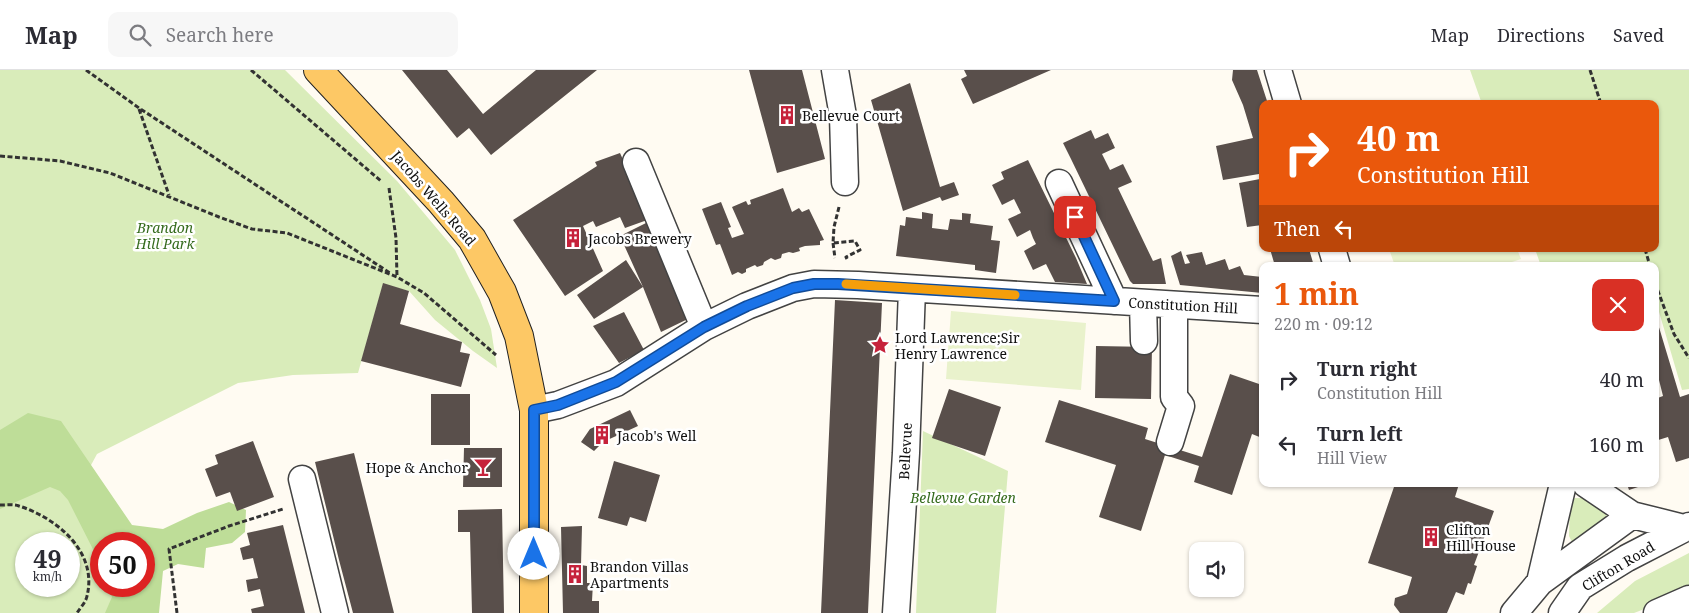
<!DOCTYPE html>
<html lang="en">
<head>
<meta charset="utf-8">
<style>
  body { margin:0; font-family:"Noto Serif",serif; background:#f7f7f7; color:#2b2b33; height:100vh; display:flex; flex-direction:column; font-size:19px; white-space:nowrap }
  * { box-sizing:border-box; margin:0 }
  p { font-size:16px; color:#7c7c81 }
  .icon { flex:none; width:28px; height:28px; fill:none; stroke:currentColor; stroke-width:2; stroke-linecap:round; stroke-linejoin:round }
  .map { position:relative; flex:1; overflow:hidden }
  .sheet { position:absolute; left:1259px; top:192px; width:400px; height:225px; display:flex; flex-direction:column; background:#fff; border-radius:10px; box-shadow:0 1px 4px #0004 }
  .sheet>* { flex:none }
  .top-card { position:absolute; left:1259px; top:30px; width:400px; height:152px; border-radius:10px; box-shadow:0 1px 4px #0004; background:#ea580c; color:#fff; overflow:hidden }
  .fabs { position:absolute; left:1189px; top:472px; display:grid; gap:10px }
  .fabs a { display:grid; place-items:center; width:55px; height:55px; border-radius:10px; background:#fff; box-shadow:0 1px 4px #0004; font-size:25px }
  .speed { position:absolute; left:15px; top:462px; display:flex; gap:10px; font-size:25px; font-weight:700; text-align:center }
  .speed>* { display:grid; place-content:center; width:65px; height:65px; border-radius:50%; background:#fff; box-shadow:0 1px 4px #0004; line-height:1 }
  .speed small { font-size:12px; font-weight:400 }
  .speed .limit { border:8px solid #d22; background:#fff; color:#111 }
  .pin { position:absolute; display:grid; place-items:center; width:42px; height:42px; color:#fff; margin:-21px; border-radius:10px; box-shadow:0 2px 8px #0006 }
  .me { position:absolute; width:55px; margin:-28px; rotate:0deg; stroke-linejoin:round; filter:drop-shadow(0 0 4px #0008) }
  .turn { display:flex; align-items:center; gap:18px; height:105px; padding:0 15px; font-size:22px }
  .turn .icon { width:65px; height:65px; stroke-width:2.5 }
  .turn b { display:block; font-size:35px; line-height:42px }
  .then { display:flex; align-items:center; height:48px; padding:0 15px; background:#0003; gap:10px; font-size:19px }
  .round { display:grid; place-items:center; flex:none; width:52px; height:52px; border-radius:10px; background:#f7f7f7 }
  .head { display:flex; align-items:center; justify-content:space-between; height:85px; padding:0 15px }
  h1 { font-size:30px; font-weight:700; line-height:38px; color:#ea580c }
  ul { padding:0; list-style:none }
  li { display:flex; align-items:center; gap:15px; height:65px; padding:0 15px }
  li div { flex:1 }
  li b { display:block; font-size:19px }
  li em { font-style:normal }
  header { display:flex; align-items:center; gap:30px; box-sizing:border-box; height:70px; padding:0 25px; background:#fff; border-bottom:1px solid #e1e1e2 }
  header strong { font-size:24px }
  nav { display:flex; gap:28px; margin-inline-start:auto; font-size:18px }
  .search { width:350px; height:45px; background:#f7f7f7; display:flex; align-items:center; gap:12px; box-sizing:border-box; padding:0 18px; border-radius:10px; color:#7c7c81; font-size:19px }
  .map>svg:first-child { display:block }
</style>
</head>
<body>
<header>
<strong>Map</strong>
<div class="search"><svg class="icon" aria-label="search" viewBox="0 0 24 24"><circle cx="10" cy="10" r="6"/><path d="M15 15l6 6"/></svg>Search here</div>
<nav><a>Map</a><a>Directions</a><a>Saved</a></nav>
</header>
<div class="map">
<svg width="1689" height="543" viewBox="0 0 1689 543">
  <rect width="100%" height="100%" fill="#fffbf2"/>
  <!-- green -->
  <path fill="#d9ecba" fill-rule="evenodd" d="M0,0H285L397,111L455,180L480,230L491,259L497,298L473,281L435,250L409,221L383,214L358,303L293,305L238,313L97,384L90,397L101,474V516H144L154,543H0ZM26,474H69V516H26Z
    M1470,0H1689V319L1682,320L1657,235H1655V196H1541L1535,179H1655V34H1482Z
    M923,361L1008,401L996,543H916Z
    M1575,428H1582L1610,442L1580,473L1573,474L1569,466L1570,433Z
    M1689,483V522L1634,543H1597L1635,511Z"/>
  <!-- forest -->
  <path fill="#bedd98" d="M28,343L61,351L132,455L163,459L197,443L229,432L246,440L245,462L232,473L206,478L204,498L178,494L163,501L159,543H105L112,527L108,516H144V474H101V495L68,430L60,421L50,417L0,439V360Z"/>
  <!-- pitch -->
  <path fill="#e9f2cc" d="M1389,179H1517L1521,189L1500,196H1395Z
    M951,241L1086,253L1081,320L946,309Z"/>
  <!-- building -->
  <path fill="#594f4b" d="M402,0H447L483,44L536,0H597L491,85L469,58L457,68Z
    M749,0H802L825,89L777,103Z
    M964,0H1051L973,34L961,9L967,6Z
    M1233,0H1257L1268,34H1262V155L1247,157L1239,113L1260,109L1259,104L1223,110L1216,76L1253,68L1243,35L1232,10Z
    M910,13L940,117L954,112L959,125L942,131L940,127L903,141L871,30Z
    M1091,60L1095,69L1108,63L1115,78L1102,84L1110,100L1123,94L1132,112L1118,118L1153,191L1161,188L1166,214H1133L1130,211L1071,89L1063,73Z
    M620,83L650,149L625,158L620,147L596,157L593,151L583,156L603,201L565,226L513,150L597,96L595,92Z
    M1028,90L1076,188L1087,214L1055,212L1046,194L1033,200L1024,181L1036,174L1033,168L1030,160L1017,167L1008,149L1021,143L1014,129L1002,135L992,115L1004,109L1001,102Z
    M783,118L792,142L799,138L802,142L809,139L824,170L820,171V175L805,176L799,178L800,181L793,183L789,182L782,184L781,188L775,190L771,188L764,192L763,195L757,197L755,195L746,199V202L742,204L738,202L732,205L720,174L716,175L702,139L721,132L731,157L728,158L732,168L744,164L732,137L746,131L748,135L751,134L750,130Z
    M922,142L933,144L932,158L948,160L950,149L962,150V143L971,144L970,153L993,156L991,170L1000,171L996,203L975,200V195L896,186L900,155L905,156L906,147L922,149Z
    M650,151L692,247L661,262L643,217L594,249L577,225L626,190L643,217L620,166Z
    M1270,179H1309L1314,196H1275Z
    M1181,181L1185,194L1190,193L1186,185L1202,182L1206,195L1225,189L1229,200L1240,196L1244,205L1262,207L1260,200L1262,199V223L1180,215L1171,186Z
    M383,213L409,221L400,254L462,272L460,282L470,284L461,317L361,291Z
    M835,230L882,233L868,543H821Z
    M624,242L644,280L619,293L593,256Z
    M1655,244L1680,327L1689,324V388L1676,392L1668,367L1655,371V329L1663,326L1655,294Z
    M1096,276L1152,277L1151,329L1095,328Z
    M1230,304L1262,315V333L1259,342L1262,343V368L1252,364L1232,425L1194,412L1199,396L1165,385L1141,461L1099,447L1116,395L1045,372L1059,330L1148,358L1145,369L1202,387Z
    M949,319L1001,337L985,386L932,368Z
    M431,324H470V375H431Z
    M630,340L638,356L603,372L594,381L581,372L590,359Z
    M253,371L274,427L237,441L230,422L216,427L205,399L218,394L215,385Z
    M464,378H502V417H463Z
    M354,383L394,543H353L339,490L315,392Z
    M614,391L660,405L646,452L630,447L627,456L598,448Z
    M1395,414H1459L1455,427L1494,441L1474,495L1477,496L1471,514L1468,513L1464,525L1456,522L1447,543H1400L1394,535L1395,528L1407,524L1412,507L1368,493Z
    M1627,414H1647L1629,420Z
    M502,439L504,543H472L470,462H458V440Z
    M283,455L305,543H252L251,539L264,536L260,519L248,522L246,510L258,508L253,488L243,490L240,478L250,475L247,463Z
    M582,456L581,495L587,496V513H593L592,531H599V543H563L561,457Z"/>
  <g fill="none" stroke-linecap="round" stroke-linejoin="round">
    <!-- minor casing -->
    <g stroke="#434343" stroke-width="29">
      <path id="minor" d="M835,0L843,46L845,112
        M1278,0L1288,34
        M636,92L704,257
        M1059,113L1114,231
        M1332,179L1337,196
        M1143,233L1144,271
        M534,340L558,335L616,313L704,257L747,236L793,218L814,214L858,215L1262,240
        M1170,372L1181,336L1174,327V235
        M302,409L335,543
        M1586,414L1632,445L1684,458
        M1540,512L1563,414
        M896,543L906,383L912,219
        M1514,543L1540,512L1632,445
        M1562,543L1580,517L1627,488L1689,456
        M1657,543L1689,529"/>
    </g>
    <!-- major casing -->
    <g stroke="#212121" stroke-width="30">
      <path id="major" d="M318,0L441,132L472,169L502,222L519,266L534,340V543"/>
    </g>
    <!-- path -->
    <path stroke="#323232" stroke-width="3" stroke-dasharray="5 2.5" stroke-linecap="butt" d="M86,0L139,38L390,203
      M251,0L381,111
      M1590,0L1601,34
      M139,39L169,125
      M0,86L60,91L110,103L219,147L252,159L287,163L397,207L424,223L496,285
      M389,118L396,168L397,207
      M839,137L834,157L833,173L855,171L860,180L846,187L847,189
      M833,173L835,188
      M1645,179L1650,196
      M1655,213L1674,264L1689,288
      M0,435C6,435 14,434 19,436C57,448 98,482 87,526C86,532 80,538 77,543
      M177,543L169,479L229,456L283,439"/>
    <!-- minor -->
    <use href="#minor" stroke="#fff" stroke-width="26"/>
    <!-- major -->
    <use href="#major" stroke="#fdc865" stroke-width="28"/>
  </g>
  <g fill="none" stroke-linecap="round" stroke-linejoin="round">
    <!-- route casing -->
    <g stroke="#114b97" stroke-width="12">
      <path id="route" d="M534,484V340L558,335L616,312L704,257L747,236L793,218L814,214H838L1114,231L1075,147"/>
    </g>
    <!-- route -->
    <use href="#route" stroke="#1a73e8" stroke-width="9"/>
    <!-- slow -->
    <path stroke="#f59e0b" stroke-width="9" d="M846,214L1015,225"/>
  </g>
  <!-- icons -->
  <defs>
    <g id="building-bare" transform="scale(1.5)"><path d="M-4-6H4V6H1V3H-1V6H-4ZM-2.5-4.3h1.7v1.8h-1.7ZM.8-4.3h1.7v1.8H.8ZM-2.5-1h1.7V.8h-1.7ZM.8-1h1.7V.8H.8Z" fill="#c6223b" stroke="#fff" stroke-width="2.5" paint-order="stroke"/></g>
    <g id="sight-bare" transform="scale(1.5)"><path d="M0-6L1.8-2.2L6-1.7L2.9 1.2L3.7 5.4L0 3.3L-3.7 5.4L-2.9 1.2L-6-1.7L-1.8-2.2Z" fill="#c6223b" stroke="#fff" stroke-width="2.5" paint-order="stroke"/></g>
    <g id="bar-bare" transform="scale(1.5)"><path d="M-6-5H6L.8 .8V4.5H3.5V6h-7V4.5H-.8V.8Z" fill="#c6223b" stroke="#fff" stroke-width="2.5" paint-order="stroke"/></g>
  </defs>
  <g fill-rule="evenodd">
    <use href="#building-bare" x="787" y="45"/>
    <use href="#building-bare" x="573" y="168"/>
    <use href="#sight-bare" x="880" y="275"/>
    <use href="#building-bare" x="602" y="365"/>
    <use href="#bar-bare" x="483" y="397"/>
    <use href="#building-bare" x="1431" y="467"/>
    <use href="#building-bare" x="575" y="504"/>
  </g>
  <g text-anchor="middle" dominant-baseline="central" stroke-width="5" stroke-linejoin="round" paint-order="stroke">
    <!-- poi labels -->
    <g font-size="14" fill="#101010" stroke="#fff" text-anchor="start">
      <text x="802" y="45">Bellevue Court</text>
      <text x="588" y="168">Jacobs Brewery</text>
      <text x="895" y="267">Lord Lawrence;Sir<tspan x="895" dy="16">Henry Lawrence</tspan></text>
      <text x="617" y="365">Jacob's Well</text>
      <text x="468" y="397" text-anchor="end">Hope &amp; Anchor</text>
      <text x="1446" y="459">Clifton<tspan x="1446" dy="16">Hill House</tspan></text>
      <text x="590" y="496">Brandon Villas<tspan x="590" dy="16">Apartments</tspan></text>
    </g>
    <!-- street labels -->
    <g font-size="14" fill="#101010" stroke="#fff">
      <text transform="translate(434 128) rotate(49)">Jacobs Wells Road</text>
      <text transform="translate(1183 235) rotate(3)">Constitution Hill</text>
      <text transform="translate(905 381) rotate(-87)">Bellevue</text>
      <text transform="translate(1618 496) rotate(-31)">Clifton Road</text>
    </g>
    <!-- park labels -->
    <g font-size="14" font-style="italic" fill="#356b1d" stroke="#fff">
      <text x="165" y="157">Brandon<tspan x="165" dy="16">Hill Park</tspan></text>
      <text x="963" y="427">Bellevue Garden</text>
    </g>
  </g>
</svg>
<div class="fabs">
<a><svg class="icon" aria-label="sound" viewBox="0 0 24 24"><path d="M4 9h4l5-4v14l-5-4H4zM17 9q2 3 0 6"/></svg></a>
</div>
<div class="speed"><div>49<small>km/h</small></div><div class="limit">50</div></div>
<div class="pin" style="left:1075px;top:147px;background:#d93025"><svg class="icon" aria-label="arrive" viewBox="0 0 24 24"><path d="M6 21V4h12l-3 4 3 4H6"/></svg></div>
<svg class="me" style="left:534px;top:484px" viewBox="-20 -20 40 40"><circle r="19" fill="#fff"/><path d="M0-13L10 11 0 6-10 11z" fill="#1a73e8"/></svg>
<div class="top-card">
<div class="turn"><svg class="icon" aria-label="right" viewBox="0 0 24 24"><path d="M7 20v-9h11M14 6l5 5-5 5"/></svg><div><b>40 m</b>Constitution Hill</div></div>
<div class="then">Then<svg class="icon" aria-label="left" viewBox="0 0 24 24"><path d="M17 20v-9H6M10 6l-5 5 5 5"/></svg></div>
</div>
<section class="sheet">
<div class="head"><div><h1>1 min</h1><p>220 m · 09:12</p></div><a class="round" style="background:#d93025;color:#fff"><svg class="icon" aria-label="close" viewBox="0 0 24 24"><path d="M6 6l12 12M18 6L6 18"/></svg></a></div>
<ul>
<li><svg class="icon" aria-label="right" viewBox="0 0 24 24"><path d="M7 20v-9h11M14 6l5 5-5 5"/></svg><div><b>Turn right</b><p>Constitution Hill</p></div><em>40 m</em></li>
<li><svg class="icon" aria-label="left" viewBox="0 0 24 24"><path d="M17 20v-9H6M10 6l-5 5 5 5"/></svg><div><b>Turn left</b><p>Hill View</p></div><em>160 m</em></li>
</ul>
</section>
</div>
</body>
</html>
